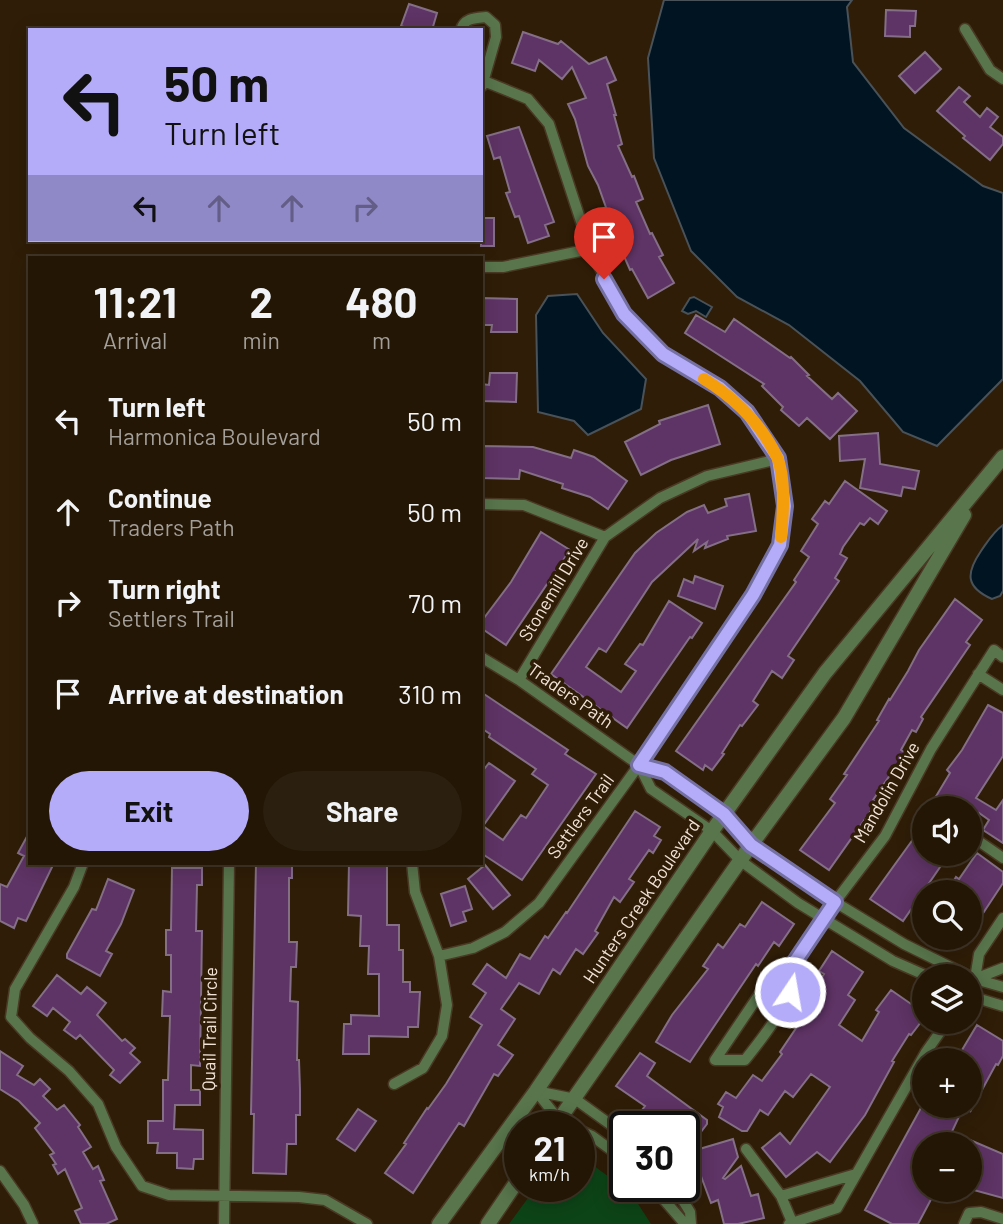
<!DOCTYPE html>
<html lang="en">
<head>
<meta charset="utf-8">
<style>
  body { margin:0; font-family:Barlow,sans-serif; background:#2b1f0f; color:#f1f3f6; height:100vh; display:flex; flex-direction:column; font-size:26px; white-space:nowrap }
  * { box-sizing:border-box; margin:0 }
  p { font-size:23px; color:#a39f9a }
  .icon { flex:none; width:38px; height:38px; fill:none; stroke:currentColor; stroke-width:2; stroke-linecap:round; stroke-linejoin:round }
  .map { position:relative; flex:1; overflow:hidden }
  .sheet { position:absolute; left:28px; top:256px; width:455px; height:609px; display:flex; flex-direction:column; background:#231605; border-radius:0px; box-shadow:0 4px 18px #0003,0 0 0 2px #403527 }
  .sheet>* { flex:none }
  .hud { position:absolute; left:28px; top:28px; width:455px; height:214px; border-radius:0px; box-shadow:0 4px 18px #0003,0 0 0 2px #403527; background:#b4acf9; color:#111; overflow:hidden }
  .fabs { position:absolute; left:912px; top:796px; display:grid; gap:14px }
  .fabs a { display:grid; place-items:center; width:70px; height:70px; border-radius:50%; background:#231605; box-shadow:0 4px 18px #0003,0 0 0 2px #403527; font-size:35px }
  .speed { position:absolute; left:504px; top:1111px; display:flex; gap:14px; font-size:35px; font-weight:700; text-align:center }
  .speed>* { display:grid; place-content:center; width:91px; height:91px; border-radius:50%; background:#231605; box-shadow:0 4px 18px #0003,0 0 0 2px #403527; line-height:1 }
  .speed small { font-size:18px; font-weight:400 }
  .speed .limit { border:4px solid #111; border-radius:10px; background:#fff; color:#111 }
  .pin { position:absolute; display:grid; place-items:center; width:60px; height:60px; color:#fff; margin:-72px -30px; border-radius:50% 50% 50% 0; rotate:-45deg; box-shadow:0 0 7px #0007 }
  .pin .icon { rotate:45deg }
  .me { position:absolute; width:77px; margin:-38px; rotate:12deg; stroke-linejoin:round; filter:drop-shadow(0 0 5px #0008) }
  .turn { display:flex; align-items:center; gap:24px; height:147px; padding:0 21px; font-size:32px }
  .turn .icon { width:91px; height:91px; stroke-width:2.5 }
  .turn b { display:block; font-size:49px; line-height:60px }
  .lanes { display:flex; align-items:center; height:66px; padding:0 21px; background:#0003; justify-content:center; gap:35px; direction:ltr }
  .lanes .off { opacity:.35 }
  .eta { display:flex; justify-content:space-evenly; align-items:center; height:119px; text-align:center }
  .eta b { font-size:42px; font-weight:700; line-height:49px }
  .primary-button { display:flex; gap:14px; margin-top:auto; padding:14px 21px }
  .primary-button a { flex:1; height:80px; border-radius:42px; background:#b4acf9; color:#111; font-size:28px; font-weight:700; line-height:80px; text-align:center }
  .primary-button a+a { background:#2b1f0f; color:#f1f3f6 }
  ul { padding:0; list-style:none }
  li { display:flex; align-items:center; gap:21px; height:91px; padding:0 21px }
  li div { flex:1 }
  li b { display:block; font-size:26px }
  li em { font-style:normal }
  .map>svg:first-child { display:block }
</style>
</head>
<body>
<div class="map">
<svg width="1003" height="1224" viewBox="0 0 1003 1224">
  <rect width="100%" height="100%" fill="#2f1d07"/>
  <!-- green -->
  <path fill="#0d4417" d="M579,1155L631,1193L651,1224H509L536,1187L579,1186Z"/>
  <!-- water -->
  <path fill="#011421" stroke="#495258" stroke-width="2" d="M664,0H852L847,7L853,62L904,128L983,186L1003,193V379L937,446L903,432L860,381L789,325L737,297L691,251L654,158L648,58Z
    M577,294L603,333L646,379L641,409L588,435L574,421L538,412L536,315L548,296Z
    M694,297L712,307L706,317L696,311L688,314L682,311L690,298Z
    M1003,525V591L1000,596L992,599C965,587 966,573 981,551C988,541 993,532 1003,525Z"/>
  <!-- building -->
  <path fill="#5e3365" stroke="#846f87" stroke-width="2" d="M409,4L437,13L432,30H412L401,26Z
    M886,10L916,11L915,26H910V37L885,36Z
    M523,32L558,44L561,41L589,64L606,57L616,80L607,84L616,115H614L622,144L618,146L632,177L634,176L643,199L636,202L650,234L652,233L663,255L659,257L674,283L648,298L632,269L630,270L620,247L598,185L588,166L575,119L568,104L586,98L572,67L562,79L539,60L535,71L512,63Z
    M925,52L941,69L915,93L899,76Z
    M959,87L970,96L964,102L980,117L987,108L998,117L990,127L1003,137V144L990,160L963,138L965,136L937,111Z
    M519,127L554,222L545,225L549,236L528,243L519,216L515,217L506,193L510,192L500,157L494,159L487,136Z
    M481,218H494V246H481Z
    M481,298L517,299V332H491L492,325H481Z
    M696,315L725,332L734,319L790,358L791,357L809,375L807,376L832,399L838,393L857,411L830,439L807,418L799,426L781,410L783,407L762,386L764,384L685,333Z
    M490,373H517L516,402L481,401V384L489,385Z
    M708,405L720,444L671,460L641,475L625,442L660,424L659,421Z
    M878,433L880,464L919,471L915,489L903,487L901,496L860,488L865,459L840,461L839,436Z
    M481,446L533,447L571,458L574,450L594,457L627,481L608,509L590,497L562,488L563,484L520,470L519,479L481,478Z
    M845,481L887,511L878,524L870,518L864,525L860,523L843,547L840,554L847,558L835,578L839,581L788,656L794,660L782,678L772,671L753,701L758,705L742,726L740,725L722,753L724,754L712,770L705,765L703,770L676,751L796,582L794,580L809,557L801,551L818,524L812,519L825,501L829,504Z
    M749,494L756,531L727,536L728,539L705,548L707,542L694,551L698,539L652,582L606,652L599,648L586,667L621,692L636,671L625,664L640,644L643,645L669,601L702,623L692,638L690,637L627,728L551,674L635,553L656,533L687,512L704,505L708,513L727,506L725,499Z
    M541,532L570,550L506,645L481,628V622L511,582Z
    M695,576L723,586L715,609L678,596L684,579L693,583Z
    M955,599L982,620L966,642L970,645L921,717L923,719L916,732L912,730L901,750L905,753L873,800L877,802L829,870L800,850L835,803L830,799L847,775L844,774L879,721L877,720L889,699L890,700L908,671L919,650Z
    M481,692L568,750L565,754L596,774L522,880L481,853V773L489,763L515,781L483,826L503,840L521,815L526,818L548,785L532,774L536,769L489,737L490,734L481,728Z
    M988,705L1003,713V756L976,798L996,810L1003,800V843L983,830L989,820L979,813L970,826V808H929L950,773L947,770L962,750Z
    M635,811L660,827L654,836L661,840L653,853L649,850L629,879L634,882L620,902L614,897L595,931L598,933L583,954L576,949L560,974L553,969L539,994L519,983L501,1009L515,1019L498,1045L513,1055L498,1076L494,1074L464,1126L459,1123L413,1193L385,1173L406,1144L404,1143L427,1108L428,1109L446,1084L482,1025L470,1017L486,993L473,984L487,964L506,978L520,954L530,959L545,936L548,938L566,912L567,913Z
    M924,824V854H949L903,921L870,899Z
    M30,831V863H54L26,921L18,918L14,928L0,921V884L7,887L24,856L18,853Z
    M977,853L1003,872V883L970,933V892H947L956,877L959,879Z
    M256,863H292V878H289V942H297L296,967H291L290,1001L298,1002L297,1060H299L300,1090V1115H296V1144H287L286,1174L253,1173L254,1114H251Z
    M349,863H387V925H399V950H403V982H410V992H420L418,1027H408V1037L369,1036V1054H343L344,1024H351V1015L379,1016V974H368L369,946H360L361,916L348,915Z
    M485,865L510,895L493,909L468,879Z
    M172,868H202V885H197L196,931H202L200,1066L191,1065V1090H200V1105H175L174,1129L203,1130V1159H194L193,1169L177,1168V1153H157L158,1143H148V1121H163V1080H168L170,1016H162L163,991L171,992V955H166V930H171Z
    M108,879L134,890L121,924L106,951L112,954L100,976L67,958V954L92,909L96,910Z
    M465,886L472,909L463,912L466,921L451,926L441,894Z
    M762,902L794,924L779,946L774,942L758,966L756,964L690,1062L656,1042L672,1015L708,969L703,966L718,944L723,948L740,924L745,927Z
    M832,951L863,972L848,995L855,1000L839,1025L862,1041L879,1012L876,1010L891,990L924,1013V1018L911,1035L909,1034L892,1061L894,1062L865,1115L830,1162L817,1152L786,1177L762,1148L780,1133L790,1144L830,1087L811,1074L793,1097L785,1091L768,1115L760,1110L747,1131H742L719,1117L723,1107L718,1104L726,1092L736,1098L753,1075L762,1081L782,1054L780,1052L813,1003L807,1000L824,974L819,971Z
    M57,975L81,994L87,987L106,1003L97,1015L122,1041L125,1039L135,1048L130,1053L140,1062L120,1083L110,1075L114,1070L80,1035L76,1039L64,1030L70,1022L53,1008L47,1016L33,1006Z
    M977,1025L1003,1041V1056L998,1065L996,1064L970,1112V1060H956Z
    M0,1051L23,1066L17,1075L34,1085L40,1079L50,1089L43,1096L57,1110L64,1105L80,1125L78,1127L91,1147L83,1152L93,1169L98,1166L104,1180L100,1181L117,1219L106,1224H81L75,1211L82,1208L65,1169L58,1174L53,1165L56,1164L50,1155L54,1153L35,1128L40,1123L19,1101L0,1089Z
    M640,1053L655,1063L647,1076L707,1120V1124L684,1154V1127H657L639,1114L645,1106L616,1086Z
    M922,1106H964L949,1138L945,1136L940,1144H924V1190H936L918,1224H892L865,1210Z
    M358,1109L376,1121L355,1151L337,1139Z
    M733,1139L738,1157L723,1178L725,1179L741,1166L751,1196L758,1194L764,1218L738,1224H724L718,1200L711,1203L695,1160L686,1153Z
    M970,1140L1003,1154V1198L970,1189Z"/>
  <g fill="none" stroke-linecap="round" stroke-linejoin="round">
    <!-- minor casing -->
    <g stroke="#4a3924" stroke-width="13">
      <path id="minor" d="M965,29L990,70L1003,79
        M461,30C464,18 475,18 486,17L495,25L496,37L482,86
        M481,267H503L590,249
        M481,504L524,505L605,537
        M481,657L519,680L639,765L665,772L724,815L751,845L835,902L904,944L975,979L1003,987
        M978,674L1003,690
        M519,680L605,537L660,498L707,476L778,459
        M639,765L651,789L712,831L741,861L798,903L893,961L927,976
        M977,840L1003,858
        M83,863L74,887L15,989L11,1017L30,1038L69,1071L98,1104L116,1147L142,1186L169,1195L299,1197L325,1200L367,1224
        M439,956L473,948L505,932L539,903L639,765L753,595L780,545L785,506L778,459L747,412L720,388L663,353L624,314L590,249L549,124L528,99L484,81
        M796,960C786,1010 775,1022 745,1060H715L765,986L796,960L835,902L885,836L931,749L994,650L1003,657
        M975,979L1003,968
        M970,989L975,979L979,954L1003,918
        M970,996L1003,1006
        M394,1084L423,1068L442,1036L447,1005L439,956L415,892L412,863
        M536,1091L575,1099L625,1135
        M536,1091L559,1120L574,1127
        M579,1130L592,1136L625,1160
        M746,1149L781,1196L792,1222
        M0,1171L24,1205L33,1224
        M652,1186L685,1224
        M674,1186L690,1212L691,1224
        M781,1196L856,1174
        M224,1224L229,863
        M789,1224L837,1208L926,1052L947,1022
        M964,1224L969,1213L981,1212L1003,1219"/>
    </g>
    <!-- tertiary casing -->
    <g stroke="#4a3924" stroke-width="17">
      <path id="tertiary" d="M554,1127L751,845L844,718L964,515
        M439,1224L536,1091L712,831L825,673L1003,457
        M488,1224L520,1177"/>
    </g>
    <!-- minor -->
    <use href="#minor" stroke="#58754c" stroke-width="10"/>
    <!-- tertiary -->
    <use href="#tertiary" stroke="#58754c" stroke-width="14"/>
  </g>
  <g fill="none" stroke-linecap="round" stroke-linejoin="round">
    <!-- route casing -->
    <g stroke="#7570a2" stroke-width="18">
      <path id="route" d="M604,279L624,314L663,354L720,388L747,412L778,458L785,506L780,545L753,595L639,765L665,772L724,814L751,845L835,902L796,960L790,992"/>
    </g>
    <!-- route -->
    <use href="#route" stroke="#b4acf9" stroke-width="12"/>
    <!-- slow -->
    <path stroke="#f59e0b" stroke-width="12" d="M704,379C735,398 761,424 777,457C786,478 783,515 781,537"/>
  </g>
  <g text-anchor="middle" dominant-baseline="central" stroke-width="7" stroke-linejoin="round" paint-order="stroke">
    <!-- street labels -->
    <g font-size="18" fill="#f1e4d7" stroke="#2f1d07">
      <text transform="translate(553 589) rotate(-59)">Stonemill Drive</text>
      <text transform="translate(571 695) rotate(35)">Traders Path</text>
      <text transform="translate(886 792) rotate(-60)">Mandolin Drive</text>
      <text transform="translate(580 816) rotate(-54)">Settlers Trail</text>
      <text transform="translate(641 901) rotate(-56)">Hunters Creek Boulevard</text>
      <text transform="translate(209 1029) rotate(-89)">Quail Trail Circle</text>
    </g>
  </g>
</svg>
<div class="fabs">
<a><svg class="icon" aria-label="sound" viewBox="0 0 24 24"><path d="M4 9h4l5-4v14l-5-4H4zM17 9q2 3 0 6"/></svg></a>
<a><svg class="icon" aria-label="search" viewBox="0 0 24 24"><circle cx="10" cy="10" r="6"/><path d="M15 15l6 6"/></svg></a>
<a><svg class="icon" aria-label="layers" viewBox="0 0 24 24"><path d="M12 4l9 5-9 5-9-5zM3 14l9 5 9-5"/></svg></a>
<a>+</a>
<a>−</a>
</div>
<div class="speed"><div>21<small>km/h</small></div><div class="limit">30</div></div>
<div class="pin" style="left:604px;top:279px;background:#d93025"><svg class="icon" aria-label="arrive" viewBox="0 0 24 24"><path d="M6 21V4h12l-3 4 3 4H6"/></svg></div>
<svg class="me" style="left:790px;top:992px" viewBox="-20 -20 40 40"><circle r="17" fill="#b4acf9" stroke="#fff" stroke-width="3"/><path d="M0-11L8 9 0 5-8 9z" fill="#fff"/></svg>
<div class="hud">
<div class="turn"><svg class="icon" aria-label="left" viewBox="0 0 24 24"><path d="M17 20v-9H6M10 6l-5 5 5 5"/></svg><div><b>50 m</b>Turn left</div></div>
<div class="lanes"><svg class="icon" aria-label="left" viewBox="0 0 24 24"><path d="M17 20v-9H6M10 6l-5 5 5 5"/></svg><svg class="icon off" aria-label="ahead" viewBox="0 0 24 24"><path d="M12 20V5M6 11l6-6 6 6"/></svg><svg class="icon off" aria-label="ahead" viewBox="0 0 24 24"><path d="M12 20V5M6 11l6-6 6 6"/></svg><svg class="icon off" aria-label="right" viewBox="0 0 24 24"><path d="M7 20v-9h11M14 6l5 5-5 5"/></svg></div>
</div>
<section class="sheet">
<div class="eta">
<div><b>11:21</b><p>Arrival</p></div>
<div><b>2</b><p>min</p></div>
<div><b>480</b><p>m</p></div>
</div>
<ul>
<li><svg class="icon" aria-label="left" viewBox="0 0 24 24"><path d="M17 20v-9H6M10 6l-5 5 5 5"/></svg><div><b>Turn left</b><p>Harmonica Boulevard</p></div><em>50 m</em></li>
<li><svg class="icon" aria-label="ahead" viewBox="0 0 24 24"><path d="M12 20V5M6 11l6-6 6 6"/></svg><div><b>Continue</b><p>Traders Path</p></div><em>50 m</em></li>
<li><svg class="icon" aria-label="right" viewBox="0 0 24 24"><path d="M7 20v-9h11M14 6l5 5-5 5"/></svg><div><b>Turn right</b><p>Settlers Trail</p></div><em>70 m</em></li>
<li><svg class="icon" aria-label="arrive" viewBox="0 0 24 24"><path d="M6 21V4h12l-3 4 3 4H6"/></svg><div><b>Arrive at destination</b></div><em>310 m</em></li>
</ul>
<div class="primary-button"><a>Exit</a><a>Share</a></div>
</section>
</div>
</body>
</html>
